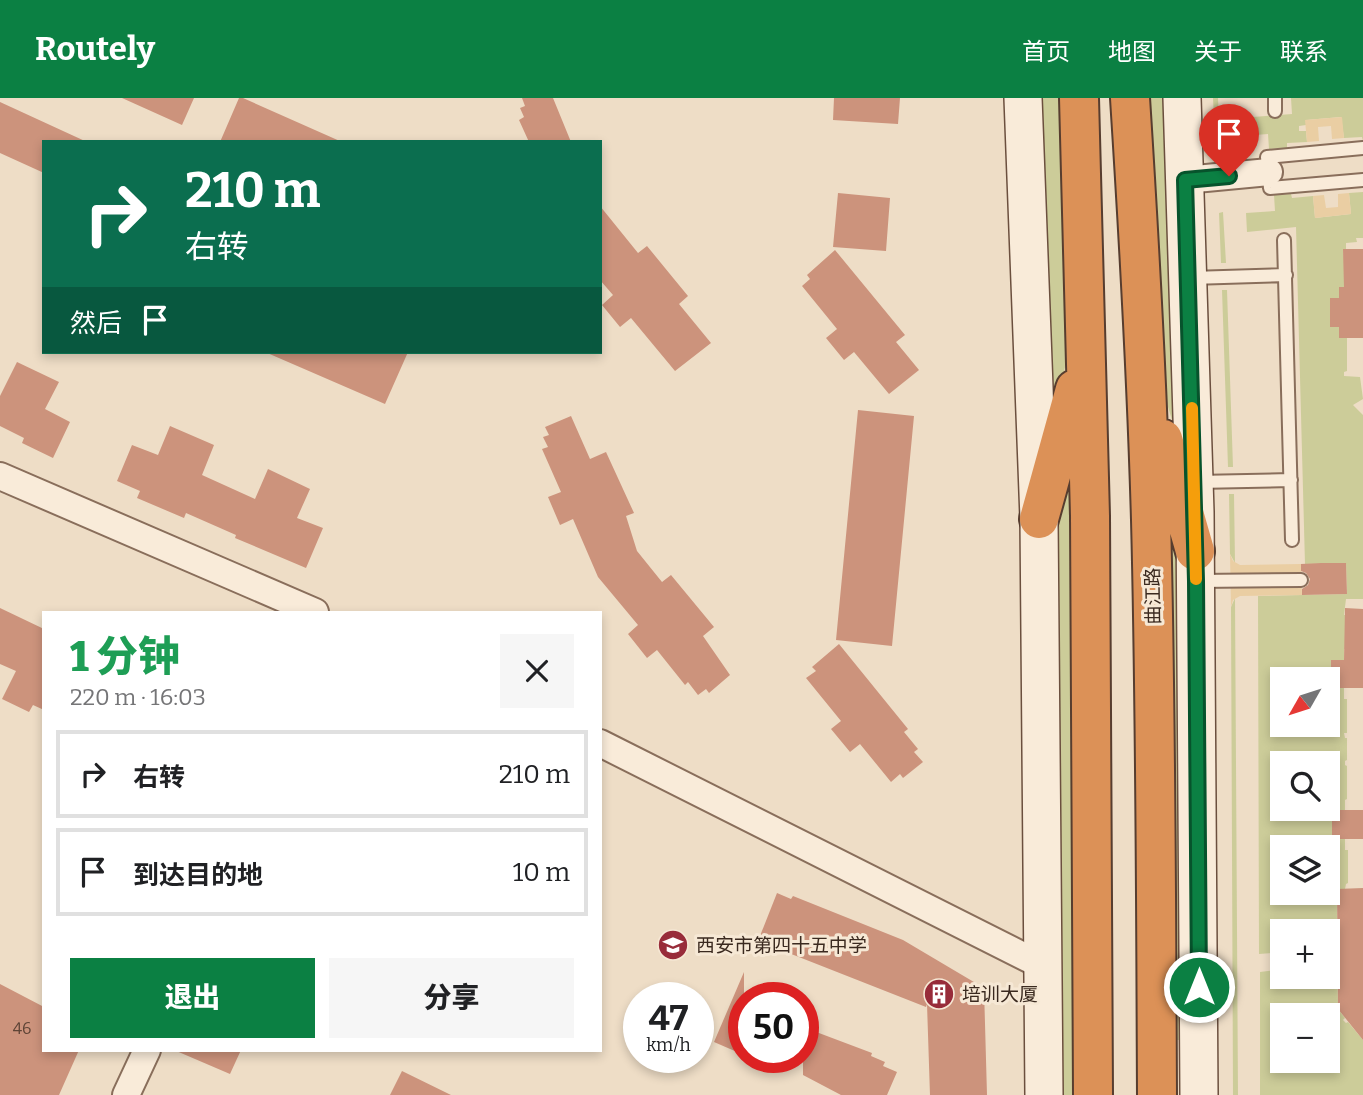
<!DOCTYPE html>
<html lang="zh">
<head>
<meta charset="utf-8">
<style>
  body { margin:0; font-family:Bitter,"Noto Sans SC",serif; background:#f6f6f6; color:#202124; height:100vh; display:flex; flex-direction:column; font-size:26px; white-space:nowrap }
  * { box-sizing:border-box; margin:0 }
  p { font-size:23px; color:#757577 }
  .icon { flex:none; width:38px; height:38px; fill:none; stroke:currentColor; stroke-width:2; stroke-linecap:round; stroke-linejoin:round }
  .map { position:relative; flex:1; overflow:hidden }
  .drawer { position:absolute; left:42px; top:513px; width:560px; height:441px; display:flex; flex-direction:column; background:#fff; border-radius:0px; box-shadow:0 4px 10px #0003 }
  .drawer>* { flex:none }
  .banner { position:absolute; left:42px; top:42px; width:560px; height:214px; border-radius:0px; box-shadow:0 4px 10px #0003; background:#0b6e4f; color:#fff; overflow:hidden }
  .needle { width:46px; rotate:231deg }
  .fabs { position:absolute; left:1270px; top:569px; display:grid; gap:14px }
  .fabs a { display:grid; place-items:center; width:70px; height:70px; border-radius:0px; background:#fff; box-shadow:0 4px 10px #0003; font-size:35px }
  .speed { position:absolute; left:623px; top:884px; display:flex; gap:14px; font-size:35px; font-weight:700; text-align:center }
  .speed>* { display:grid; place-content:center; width:91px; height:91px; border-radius:50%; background:#fff; box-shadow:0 4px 10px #0003; line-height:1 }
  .speed small { font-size:18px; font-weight:400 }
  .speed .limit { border:10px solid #d22; background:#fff; color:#111 }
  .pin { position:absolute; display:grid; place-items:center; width:60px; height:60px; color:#fff; margin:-72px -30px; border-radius:50% 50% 50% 0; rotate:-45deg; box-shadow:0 0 7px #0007 }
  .pin .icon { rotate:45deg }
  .me { position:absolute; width:77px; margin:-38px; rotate:0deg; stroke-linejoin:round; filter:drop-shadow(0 0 5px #0008) }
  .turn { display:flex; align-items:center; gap:24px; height:147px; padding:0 28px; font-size:32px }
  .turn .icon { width:91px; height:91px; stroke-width:2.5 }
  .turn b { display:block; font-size:49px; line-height:60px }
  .then { display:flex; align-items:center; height:66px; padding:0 28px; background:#0003; gap:14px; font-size:26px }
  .round { display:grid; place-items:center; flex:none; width:74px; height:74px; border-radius:0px; background:#f6f6f6 }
  .headline { display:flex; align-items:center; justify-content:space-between; height:119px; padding:0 28px }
  h1 { font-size:42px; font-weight:800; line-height:52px; color:#1e9e55 }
  .button { display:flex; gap:14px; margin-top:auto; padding:14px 28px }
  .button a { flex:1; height:80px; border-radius:0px; background:#0b8043; color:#fff; font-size:28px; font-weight:800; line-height:80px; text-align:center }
  .button a+a { background:#f6f6f6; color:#202124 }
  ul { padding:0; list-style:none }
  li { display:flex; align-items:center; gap:21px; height:88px; margin:0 14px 10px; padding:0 14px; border:4px solid #e0e0e0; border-radius:0px }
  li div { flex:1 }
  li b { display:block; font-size:26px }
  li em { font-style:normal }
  header { display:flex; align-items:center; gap:42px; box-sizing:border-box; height:98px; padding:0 35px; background:#0b8043; color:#fff }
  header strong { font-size:33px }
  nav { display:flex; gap:38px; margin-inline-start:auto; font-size:24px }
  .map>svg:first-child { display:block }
</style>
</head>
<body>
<header>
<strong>Routely</strong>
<nav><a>首页</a><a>地图</a><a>关于</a><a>联系</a></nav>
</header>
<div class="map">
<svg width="1363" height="997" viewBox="0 0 1363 997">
  <rect width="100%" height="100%" fill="#eeddc6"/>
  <!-- green -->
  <path fill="#cc9" fill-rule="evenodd" d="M1041,0H1062L1068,256L1058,300L1054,299Z
    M1144,0H1168L1175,332L1165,299Z
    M1213,0H1218L1220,43L1215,44Z
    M1291,0H1363V43L1362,39L1344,40L1341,19L1306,22V27L1299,28V33H1306L1307,44L1287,45V50L1269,51L1268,36L1242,38L1241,20L1292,16Z
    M1363,94V140H1356L1357,144L1346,145V151H1343L1347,189H1339V200L1330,201V228L1339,229V240H1347V273L1344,274V278L1360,279L1363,301L1353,307L1363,317V501H1346L1344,517H1346V551H1344V562H1331V590H1344V601H1347V635H1344L1345,640H1347V662L1345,663V667L1347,668V701L1345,702V712L1332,713V741H1345V752H1348V785L1346,786L1345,791H1337V849L1328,850V833H1283V854L1259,856L1258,498L1347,496L1346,465L1305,466L1296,129L1247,134L1246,115L1275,113L1274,97L1291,96L1292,100L1313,98L1315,120L1351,116L1349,95ZM1283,581H1328V626H1283ZM1283,665H1328V710H1283ZM1283,749H1328V794H1283Z
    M1223,114L1226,165H1221L1219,115Z
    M1222,192H1227L1233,369H1228Z
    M1071,369L1076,997H1062L1058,437L1059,410Z
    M1229,396H1234L1235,465L1230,456Z
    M1166,410L1178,444L1185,942H1170Z
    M1235,500L1238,997H1233L1231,509Z
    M1337,866L1338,904L1345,905L1338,911L1345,920L1343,922L1346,925L1348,924L1363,942V997H1260V874L1283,871V878H1328V867ZM1283,917H1328V962H1283Z"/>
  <!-- sand -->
  <path fill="#eacea3" d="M1342,19L1344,40L1332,41L1331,28L1318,29L1319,43L1307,44L1305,22Z
    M1349,95L1351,116L1315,120L1313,98L1324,97L1326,110L1338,109V96Z
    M1230,456L1233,463L1240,467L1301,466L1302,497L1240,498L1233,502L1231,509Z"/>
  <!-- building -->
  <path fill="#cc937c" d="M122,0H194L182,27Z
    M239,0H243L342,44H220Z
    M522,0H553L571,44H529L519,22L524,19L520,10L525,8Z
    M834,0H900L898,26L833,22Z
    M0,4L87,44H44V75L0,55Z
    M838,95L890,100L886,153L833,149Z
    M600,108L638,155L647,148L674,181L688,198L679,206L711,245L675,273L631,220L620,229L602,207L613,197L600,182Z
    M1343,151H1363V240H1339V229H1330V200H1339V189H1344Z
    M835,152L905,237L896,244L919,272L889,296L854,254L844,262L826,240L837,231L802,188L810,181L807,177Z
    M265,254H408L385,306Z
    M17,264L59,284L45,311L70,324L53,360L22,345L24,340L0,328V298Z
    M858,312L914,318L892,548L836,542Z
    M571,318L590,361L606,354L634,415L626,418L637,453L662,484L671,477L714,529L703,538L730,577L709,595L706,591L698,597L688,584L685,587L657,552L647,560L628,536L638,527L598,479L573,421L560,427L548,399L561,394L542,351L548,349L543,339L549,337L545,329Z
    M170,328L214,347L202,377L255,401L268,371L310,391L297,420L323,430L306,470L235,440L236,437L186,415L184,420L137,400L140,393L117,383L132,347L158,357Z
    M1321,465H1346L1347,496L1302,497V491L1308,487L1310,481L1306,475L1301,473V466Z
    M0,510L44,531V612L33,607L29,614L2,601L16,573L0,566Z
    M1345,510L1363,511V590H1331V562H1344Z
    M839,546L908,631L904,634L918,651L914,654L923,664L903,680L900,676L891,684L860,646L850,654L831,631L841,623L806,580L816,573L812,569Z
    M1332,712H1363V741H1332Z
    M1363,790V942L1338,911L1337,791Z
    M777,795L791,801L793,798L903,842L984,890L987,997H930L927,906L926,909L758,843Z
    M744,874V957L714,944Z
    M0,886L44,909V952H79L59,997H0Z
    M803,929L872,955L871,958L885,964L883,968L897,974L887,997H841L803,977Z
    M174,952H241L230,976Z
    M402,973L451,997H390Z"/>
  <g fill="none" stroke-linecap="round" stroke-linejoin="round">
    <!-- lane casing -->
    <g stroke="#896e5b" stroke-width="16">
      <path id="lane" d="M1275,0V13
        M1363,50L1267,59L1270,90L1363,82
        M1284,142L1292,442
        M1191,180L1286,177
        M1197,384L1291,382
        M1197,483L1301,482"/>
    </g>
    <!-- street casing -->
    <g stroke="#896e5b" stroke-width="30">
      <path id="street" d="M1185,82L1269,74
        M0,378L315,514
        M600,645L1043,868
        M126,997L147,952"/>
    </g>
    <!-- secondary casing -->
    <g stroke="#6b4f3e" stroke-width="40">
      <path id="secondary" d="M1023,0L1039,421L1044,997
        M1182,0L1195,414L1199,997"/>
    </g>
    <!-- highway casing -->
    <g stroke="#573d2f" stroke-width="42">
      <path id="highway" d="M1079,0L1090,418L1093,997
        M1130,0C1139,140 1147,281 1151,422C1156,613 1156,805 1157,997
        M1163,341L1195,453
        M1039,421L1075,291"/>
    </g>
    <!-- lane -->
    <use href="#lane" stroke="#f9ebd9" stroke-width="12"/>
    <!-- street -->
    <use href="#street" stroke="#f9ebd9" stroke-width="26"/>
    <!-- secondary -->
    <use href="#secondary" stroke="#f9ebd9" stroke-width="37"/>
    <!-- highway -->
    <use href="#highway" stroke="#dc9157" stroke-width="38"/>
  </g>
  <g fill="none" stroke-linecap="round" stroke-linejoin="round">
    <!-- route casing -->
    <g stroke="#07532c" stroke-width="18">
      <path id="route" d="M1199,889L1196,483L1185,82L1229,78"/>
    </g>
    <!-- route -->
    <use href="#route" stroke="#0b8043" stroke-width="12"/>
    <!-- slow -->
    <path stroke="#f59e0b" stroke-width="12" d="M1192,310L1196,481"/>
  </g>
  <!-- icons -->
  <defs>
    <g id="school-disc" transform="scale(1.575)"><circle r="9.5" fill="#982c3a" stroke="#f6e8d5"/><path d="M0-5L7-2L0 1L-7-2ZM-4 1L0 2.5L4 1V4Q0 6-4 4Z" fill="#fff"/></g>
    <g id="building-disc" transform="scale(1.575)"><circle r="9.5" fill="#982c3a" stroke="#f6e8d5"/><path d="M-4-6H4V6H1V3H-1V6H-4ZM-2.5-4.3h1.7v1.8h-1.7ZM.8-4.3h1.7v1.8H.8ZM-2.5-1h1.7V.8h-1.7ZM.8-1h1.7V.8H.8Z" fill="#fff"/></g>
  </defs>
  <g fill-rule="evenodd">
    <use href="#school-disc" x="673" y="847"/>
    <use href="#building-disc" x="939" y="896"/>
  </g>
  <g text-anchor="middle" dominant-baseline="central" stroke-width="6" stroke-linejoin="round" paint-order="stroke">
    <!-- number labels -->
    <g font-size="16" fill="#5e4436">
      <text x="22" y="930">46</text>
    </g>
    <!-- street labels -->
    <g font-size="19" fill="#3a291f" stroke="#f6e8d5">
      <text transform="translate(1153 498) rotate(-91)">曲江路</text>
    </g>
    <!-- poi labels -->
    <g font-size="19" fill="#3a291f" stroke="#f6e8d5" text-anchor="start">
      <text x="696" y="847">西安市第四十五中学</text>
      <text x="962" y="896">培训大厦</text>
    </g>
  </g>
</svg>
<div class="fabs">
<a><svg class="needle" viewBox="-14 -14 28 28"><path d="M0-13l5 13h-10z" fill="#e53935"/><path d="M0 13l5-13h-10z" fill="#757577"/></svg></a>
<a><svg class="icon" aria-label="search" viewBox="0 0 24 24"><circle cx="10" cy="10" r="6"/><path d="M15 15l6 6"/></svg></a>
<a><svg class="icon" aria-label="layers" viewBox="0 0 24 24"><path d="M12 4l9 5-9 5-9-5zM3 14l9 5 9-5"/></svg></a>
<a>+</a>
<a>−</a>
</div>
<div class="speed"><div>47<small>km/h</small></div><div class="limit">50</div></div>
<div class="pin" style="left:1229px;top:78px;background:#d93025"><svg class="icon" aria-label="arrive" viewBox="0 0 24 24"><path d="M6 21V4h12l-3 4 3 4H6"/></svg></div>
<svg class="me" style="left:1199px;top:889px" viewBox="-20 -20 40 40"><circle r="17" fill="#0b8043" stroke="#fff" stroke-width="3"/><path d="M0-11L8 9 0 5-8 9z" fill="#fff"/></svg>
<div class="banner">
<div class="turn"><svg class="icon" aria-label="right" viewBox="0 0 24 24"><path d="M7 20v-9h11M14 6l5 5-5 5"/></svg><div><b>210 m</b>右转</div></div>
<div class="then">然后<svg class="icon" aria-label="arrive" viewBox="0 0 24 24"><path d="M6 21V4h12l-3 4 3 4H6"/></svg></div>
</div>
<section class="drawer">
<div class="headline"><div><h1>1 分钟</h1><p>220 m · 16:03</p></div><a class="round"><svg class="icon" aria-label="close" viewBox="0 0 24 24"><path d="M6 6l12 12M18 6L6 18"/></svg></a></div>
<ul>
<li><svg class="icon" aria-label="right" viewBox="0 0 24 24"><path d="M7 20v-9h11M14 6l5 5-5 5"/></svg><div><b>右转</b></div><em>210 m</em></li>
<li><svg class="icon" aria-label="arrive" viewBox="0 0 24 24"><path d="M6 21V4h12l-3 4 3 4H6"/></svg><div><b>到达目的地</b></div><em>10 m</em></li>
</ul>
<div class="button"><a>退出</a><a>分享</a></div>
</section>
</div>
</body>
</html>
